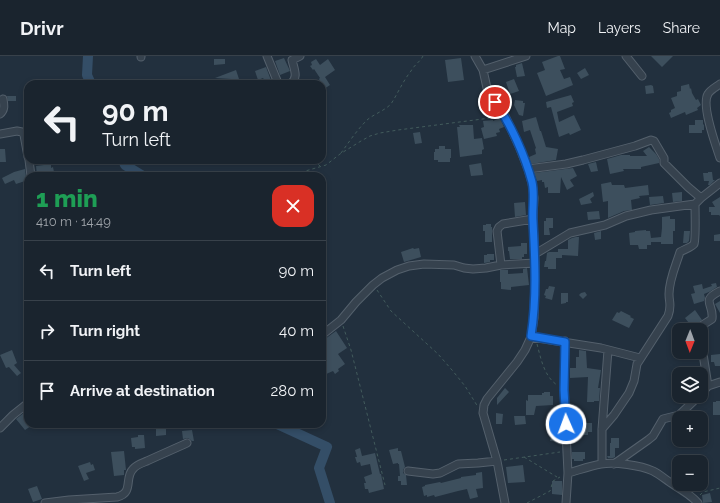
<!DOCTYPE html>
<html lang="en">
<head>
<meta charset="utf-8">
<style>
  body { margin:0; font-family:Raleway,sans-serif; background:#232c36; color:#f1f3f6; height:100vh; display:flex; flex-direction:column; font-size:15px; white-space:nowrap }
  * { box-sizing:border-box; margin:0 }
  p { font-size:13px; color:#9fa4aa }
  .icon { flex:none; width:22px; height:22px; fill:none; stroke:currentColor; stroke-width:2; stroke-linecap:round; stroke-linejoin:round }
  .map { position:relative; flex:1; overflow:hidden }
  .panel { position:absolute; left:24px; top:116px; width:302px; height:256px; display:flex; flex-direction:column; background:#1a242e; border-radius:12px; box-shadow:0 2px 6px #0003,0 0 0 1px #38414a }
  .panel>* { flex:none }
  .top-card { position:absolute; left:24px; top:24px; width:302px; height:84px; border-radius:12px; box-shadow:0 2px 6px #0003,0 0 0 1px #38414a; background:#1a242e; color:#f1f3f6; overflow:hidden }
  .needle { width:26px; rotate:181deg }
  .fabs { position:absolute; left:672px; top:267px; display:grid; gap:8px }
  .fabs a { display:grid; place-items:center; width:36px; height:36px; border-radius:8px; background:#1a242e; box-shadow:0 2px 6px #0003,0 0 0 1px #38414a; font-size:20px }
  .pin { position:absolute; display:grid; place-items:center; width:34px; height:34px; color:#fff; margin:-17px; border:2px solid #fff; border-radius:50%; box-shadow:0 1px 4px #0007 }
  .me { position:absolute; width:44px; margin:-22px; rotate:358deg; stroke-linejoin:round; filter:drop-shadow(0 0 3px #0008) }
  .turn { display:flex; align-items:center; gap:14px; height:84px; padding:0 12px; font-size:18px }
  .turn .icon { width:52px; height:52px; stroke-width:2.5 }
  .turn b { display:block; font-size:28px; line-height:34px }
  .round { display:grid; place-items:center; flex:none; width:42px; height:42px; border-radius:12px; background:#232c36 }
  .summary { display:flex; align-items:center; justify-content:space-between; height:68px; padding:0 12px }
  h1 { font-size:24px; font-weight:800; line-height:30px; color:#1e9e55 }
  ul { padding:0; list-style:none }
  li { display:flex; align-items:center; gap:12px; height:60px; padding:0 12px; border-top:1px solid #38414a }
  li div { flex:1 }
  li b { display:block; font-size:15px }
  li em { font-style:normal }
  header { display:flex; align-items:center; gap:24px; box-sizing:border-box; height:56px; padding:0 20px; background:#1a242e; border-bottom:1px solid #38414a }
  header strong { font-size:19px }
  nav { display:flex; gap:22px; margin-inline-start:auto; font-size:14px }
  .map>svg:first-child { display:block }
</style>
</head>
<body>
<header>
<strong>Drivr</strong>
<nav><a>Map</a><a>Layers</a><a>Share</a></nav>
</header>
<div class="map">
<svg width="720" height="447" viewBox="0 0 720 447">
  <rect width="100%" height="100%" fill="#22303e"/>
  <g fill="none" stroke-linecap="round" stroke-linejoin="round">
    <!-- river -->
    <path stroke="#344e67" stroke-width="10" d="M88,0L87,19L91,28
      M123,104L125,109L143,120
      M277,368L327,391L319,412L330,447"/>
  </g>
  <!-- building -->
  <path fill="#3d4f5d" d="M558,0H560L565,13L560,14L564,23L570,21L573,29L546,40L537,17L545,14L542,6Z
    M651,0H673L662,11Z
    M284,2L290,15L280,19L275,5Z
    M461,2L464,24L448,26L445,4Z
    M214,3H225V8L214,9Z
    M316,3L320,9L328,3L335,14L325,21L330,29L324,33L319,23L320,22L314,13L313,14L310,10L312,9L311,6Z
    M522,7L525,20L517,21L515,11H516V9Z
    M266,11L272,27L270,28H267L263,22L258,24L255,15Z
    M585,12L589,19L581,23L577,17Z
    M236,14L239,23L236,24L238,28H232L231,23L215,22Z
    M514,23L519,35L510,38L506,26Z
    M689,28L690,33L691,32L692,37L696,44L698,43L701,49L697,52L698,54L686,59L685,56L671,62L669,57L671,56V54L675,52L671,42L677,40V36L681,35V30Z
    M651,29L653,30L654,37L646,38L645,30Z
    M571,39L574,46L572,47L573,50L557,56L559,66L574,59L581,74L570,79L569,77L559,81L551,51L547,52L546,46Z
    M7,40H16V45H8Z
    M515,44L523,45V47H525L523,60L519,59L514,49Z
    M536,61L540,75H541L546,91L558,93L556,104L531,108L529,101L536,98L535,93L536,92L530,74L524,76L522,65Z
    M500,62L504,71L499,73L500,76L496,77L497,80L484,83L481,72L484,71L483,65L493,64V65Z
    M695,64H703V68L704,69V74H702V77H689V69H695Z
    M459,69H473L474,83L482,82L484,93L482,94V98L460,101L457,71H460Z
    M420,76L422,87L415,88L413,77Z
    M439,90H445V93H451V102H450V106H438V104H434V96H435V93H439Z
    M649,91L656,98L659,103V107L641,111V113H623L624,115L610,118L607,103L621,99H630V100H647L643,95Z
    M0,93H5L6,106H0Z
    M596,106L598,115L591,116L588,108Z
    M51,107V112L53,111L54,116H50L49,118L37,119L36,110L44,109V108Z
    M481,107L483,119L471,120L469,109Z
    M573,112L577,120L570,124L574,130L567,134L561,121L560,137H548V131L545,132L544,126H542V124L537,125L534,117Z
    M25,113L26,121L28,124L16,128L14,124L5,128L2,122L14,116Z
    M708,116H712L713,124H715L710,129H708L709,125H704L703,117H708Z
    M611,126L612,129H624L625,132L648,129L649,139L639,140L640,142L631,144L632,154L624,155L608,162V145L603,146L601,128Z
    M593,136L594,140L590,143L592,147L581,149L579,143Z
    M682,136V145L673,146L672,137Z
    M663,140L664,147L650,149L649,141Z
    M720,141V160L719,159H711V156H709V151H715L712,146Z
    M525,146L526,159L515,161L514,147Z
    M599,155L600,163L588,164L587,156Z
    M670,160V163H675V175H673V188H661V186H651V189H647V193H639L638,189H630L629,177L635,176V175L646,174V175H650L651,182L661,181L662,172V161Z
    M546,162H553V172H549L550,179H544V165H546Z
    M486,168H491V171H492V186H485V175H483V169H486Z
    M601,175V183L595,184L594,177Z
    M684,175H690L689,185L687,187H683Z
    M720,178V185H714V179Z
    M576,181H579L578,200L562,199V202H556V213H548V211H544L545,205H546L547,197L549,196H558V193H568V184L572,182Z
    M521,187H527V198H524V201H522V203H510L509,195H508V191L521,190Z
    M413,192L414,193L419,192L421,201L404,206L401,196Z
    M487,198H494V204H490V206L484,207V199H487Z
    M527,212L529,229L511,231V234L501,233V226H500V214H508V218L523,217V213Z
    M716,227L717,231L709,236L704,238L705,242L704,245L694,248L691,238L695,237L693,230L702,228L703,233L712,230L711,228Z
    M549,230L555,231L552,244L545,242L546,240L544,239L546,233H548Z
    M585,236L587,239L583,243L579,239L581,237Z
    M561,237H568V246H566V247L561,248Z
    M720,245V257L715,248Z
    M695,254L702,264L692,271L685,262Z
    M621,255L631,260L630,261L634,263L629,272L612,264L617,256L619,257Z
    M336,275L347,292L338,298L345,308L338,313L339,315L335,318L333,315L324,319L322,314V284L325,283Z
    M12,294L17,307L14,309L21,317L17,320L9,311L6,312L0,299Z
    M579,294L586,295L587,312L601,314L598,332H600L599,345H594V346H587L588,321L570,322V312H576V301H579Z
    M720,298V310H715L714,306H711V299Z
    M505,332L509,336L497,349V342Z
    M544,336H550V340H553V349L536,350L534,359H526V344L528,345V339H542V337H544Z
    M716,345H720V359H713V346H716Z
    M25,356L28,361V368H34L25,374L16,363Z
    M496,357L503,358L502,368H496Z
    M514,360H525L526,368L515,369Z
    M554,360H560L562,386L550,385L552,376H548V362H554Z
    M579,364H585V367H592V376H588V379H582V376L572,377V371H574V368H580Z
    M156,372H166V379L156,380Z
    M192,374L194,385H192L188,382L183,383L182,375Z
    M138,379H144L145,392L135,393V391H132L131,382L138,381Z
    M611,382H619V392H615V401L613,402H608L607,400H610V387H611Z
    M360,392L362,400L375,397L380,418H381L384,433L369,437L368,433H365L364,427H366L364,421L372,418L370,408L361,410L360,406L357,407L355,401H357L355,394Z
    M398,392V395H401L405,411L403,414V417L406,419L407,429H401V425H398V420H400L399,408H398V407L393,408L389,394Z
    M124,395L126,414H124V419L114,420L111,396Z
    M572,396H585V403H583V405H574V403H572Z
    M90,406L91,409L93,408L95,414L86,417L89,423L84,425L78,410Z
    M523,409L525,426L508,427L506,411Z
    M482,416L483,432L476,433L478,441L470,443L467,433L458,435L435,441L434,439L427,441V439L424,440L422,431L425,430V429L440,426L441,427L461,422V421L476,419V417Z
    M552,425H562V439L552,438Z
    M37,430L42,443L33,446L28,433Z
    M710,437L712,446L703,447L702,439Z"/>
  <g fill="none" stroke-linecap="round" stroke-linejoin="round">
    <!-- minor casing -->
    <g stroke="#54606c" stroke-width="9">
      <path id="minor" d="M141,0V1
        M267,0L278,27L279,28
        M475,0L483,14L487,32L495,46L505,60L519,90L528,113L532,127L534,142L533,163L535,207L534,262L531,281L525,294L517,306L487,343L484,349L483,357L497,405L505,447
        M626,0L642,20
        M483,14L526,0
        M290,28C299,22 294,13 292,4L300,0
        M720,28C716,31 710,34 708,38C701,49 716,90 720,102
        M0,58C5,54 4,49 3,43
        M0,78L17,75L22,76L24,79L28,101
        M29,104L31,120
        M528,113L566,108L583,104L635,90L651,84L654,85L664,102V107L688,131L701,142
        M535,198L570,177L605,169L626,160L651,154L695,148
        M501,209L497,175L499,171L503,168L533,163
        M700,274L701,270L712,263C714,247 700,245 720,235
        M322,279L341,264L356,246L373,229L382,222L397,214L409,210L424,208L454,209L464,212L473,213L486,212L501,209L535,207
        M531,281L601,292L640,302
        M565,285L564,334L568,417L566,447
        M701,285L708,330
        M701,338L708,330L720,326
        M0,372L13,359L28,347
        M602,373L614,359L629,337L634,325L637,308L668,260C672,249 669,247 669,238C669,224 676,209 680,196C683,194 692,191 694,188C696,184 695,155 695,148L701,142L720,127
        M602,408V373L608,294
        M614,408L648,384L653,380L663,363L679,359L699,340
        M408,415L433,418L440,417L458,408L478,407L497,405
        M568,417C579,414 590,410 601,408C615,406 640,409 653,415C659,418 665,423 671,427C681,434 689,437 698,447
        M45,447L69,444L117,441C134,437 124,422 133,413C136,409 142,407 147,405C160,399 174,393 187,387"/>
    </g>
    <!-- path -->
    <path stroke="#425b5c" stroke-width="1" stroke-dasharray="3 3" stroke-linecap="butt" d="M341,97C349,86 357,74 367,64C374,58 384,55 391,48C398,37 403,25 411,15C414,9 420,6 423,0
      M314,104L320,110
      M296,120L302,116L326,109L340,98L361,85L370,80L380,77L398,74L498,61
      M377,234L391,255L438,298L452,314L465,330L478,351
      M343,270L351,294L385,429
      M537,288C541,303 544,320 557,329
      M524,401L557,421
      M504,404L560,396
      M700,439L703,436L720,432
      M527,447L550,435L553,425L560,421"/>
    <!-- minor -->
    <use href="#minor" stroke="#36424e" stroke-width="7"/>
  </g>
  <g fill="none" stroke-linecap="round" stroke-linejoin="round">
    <!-- route casing -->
    <g stroke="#114b97" stroke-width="10">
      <path id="route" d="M495,46C511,68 525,100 532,126C535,139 532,152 533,165C535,204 537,242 531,280L565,286L564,334L566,368"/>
    </g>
    <!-- route -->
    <use href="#route" stroke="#1a73e8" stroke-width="7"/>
  </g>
</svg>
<div class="fabs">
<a><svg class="needle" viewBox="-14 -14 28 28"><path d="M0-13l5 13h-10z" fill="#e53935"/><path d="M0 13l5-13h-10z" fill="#9fa4aa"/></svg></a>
<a><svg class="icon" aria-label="layers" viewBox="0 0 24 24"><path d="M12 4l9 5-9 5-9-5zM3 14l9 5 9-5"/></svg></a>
<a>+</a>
<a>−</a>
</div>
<div class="pin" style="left:495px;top:46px;background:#d93025"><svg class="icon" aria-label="arrive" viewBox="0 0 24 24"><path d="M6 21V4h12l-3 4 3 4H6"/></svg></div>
<svg class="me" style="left:566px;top:368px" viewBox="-20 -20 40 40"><circle r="17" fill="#1a73e8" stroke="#fff" stroke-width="3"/><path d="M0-11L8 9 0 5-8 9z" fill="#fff"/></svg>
<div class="top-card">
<div class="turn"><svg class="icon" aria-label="left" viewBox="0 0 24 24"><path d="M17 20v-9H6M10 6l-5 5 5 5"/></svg><div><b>90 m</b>Turn left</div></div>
</div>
<section class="panel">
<div class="summary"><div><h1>1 min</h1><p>410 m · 14:49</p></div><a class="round" style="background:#d93025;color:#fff"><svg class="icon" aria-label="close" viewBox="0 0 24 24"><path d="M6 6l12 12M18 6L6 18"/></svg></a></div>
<ul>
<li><svg class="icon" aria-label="left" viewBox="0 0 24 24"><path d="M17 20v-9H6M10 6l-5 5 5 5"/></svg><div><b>Turn left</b></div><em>90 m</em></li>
<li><svg class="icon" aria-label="right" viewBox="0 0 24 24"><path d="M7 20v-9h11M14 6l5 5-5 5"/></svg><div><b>Turn right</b></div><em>40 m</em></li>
<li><svg class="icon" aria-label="arrive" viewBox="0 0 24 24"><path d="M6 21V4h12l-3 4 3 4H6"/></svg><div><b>Arrive at destination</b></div><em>280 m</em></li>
</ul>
</section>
</div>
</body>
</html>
